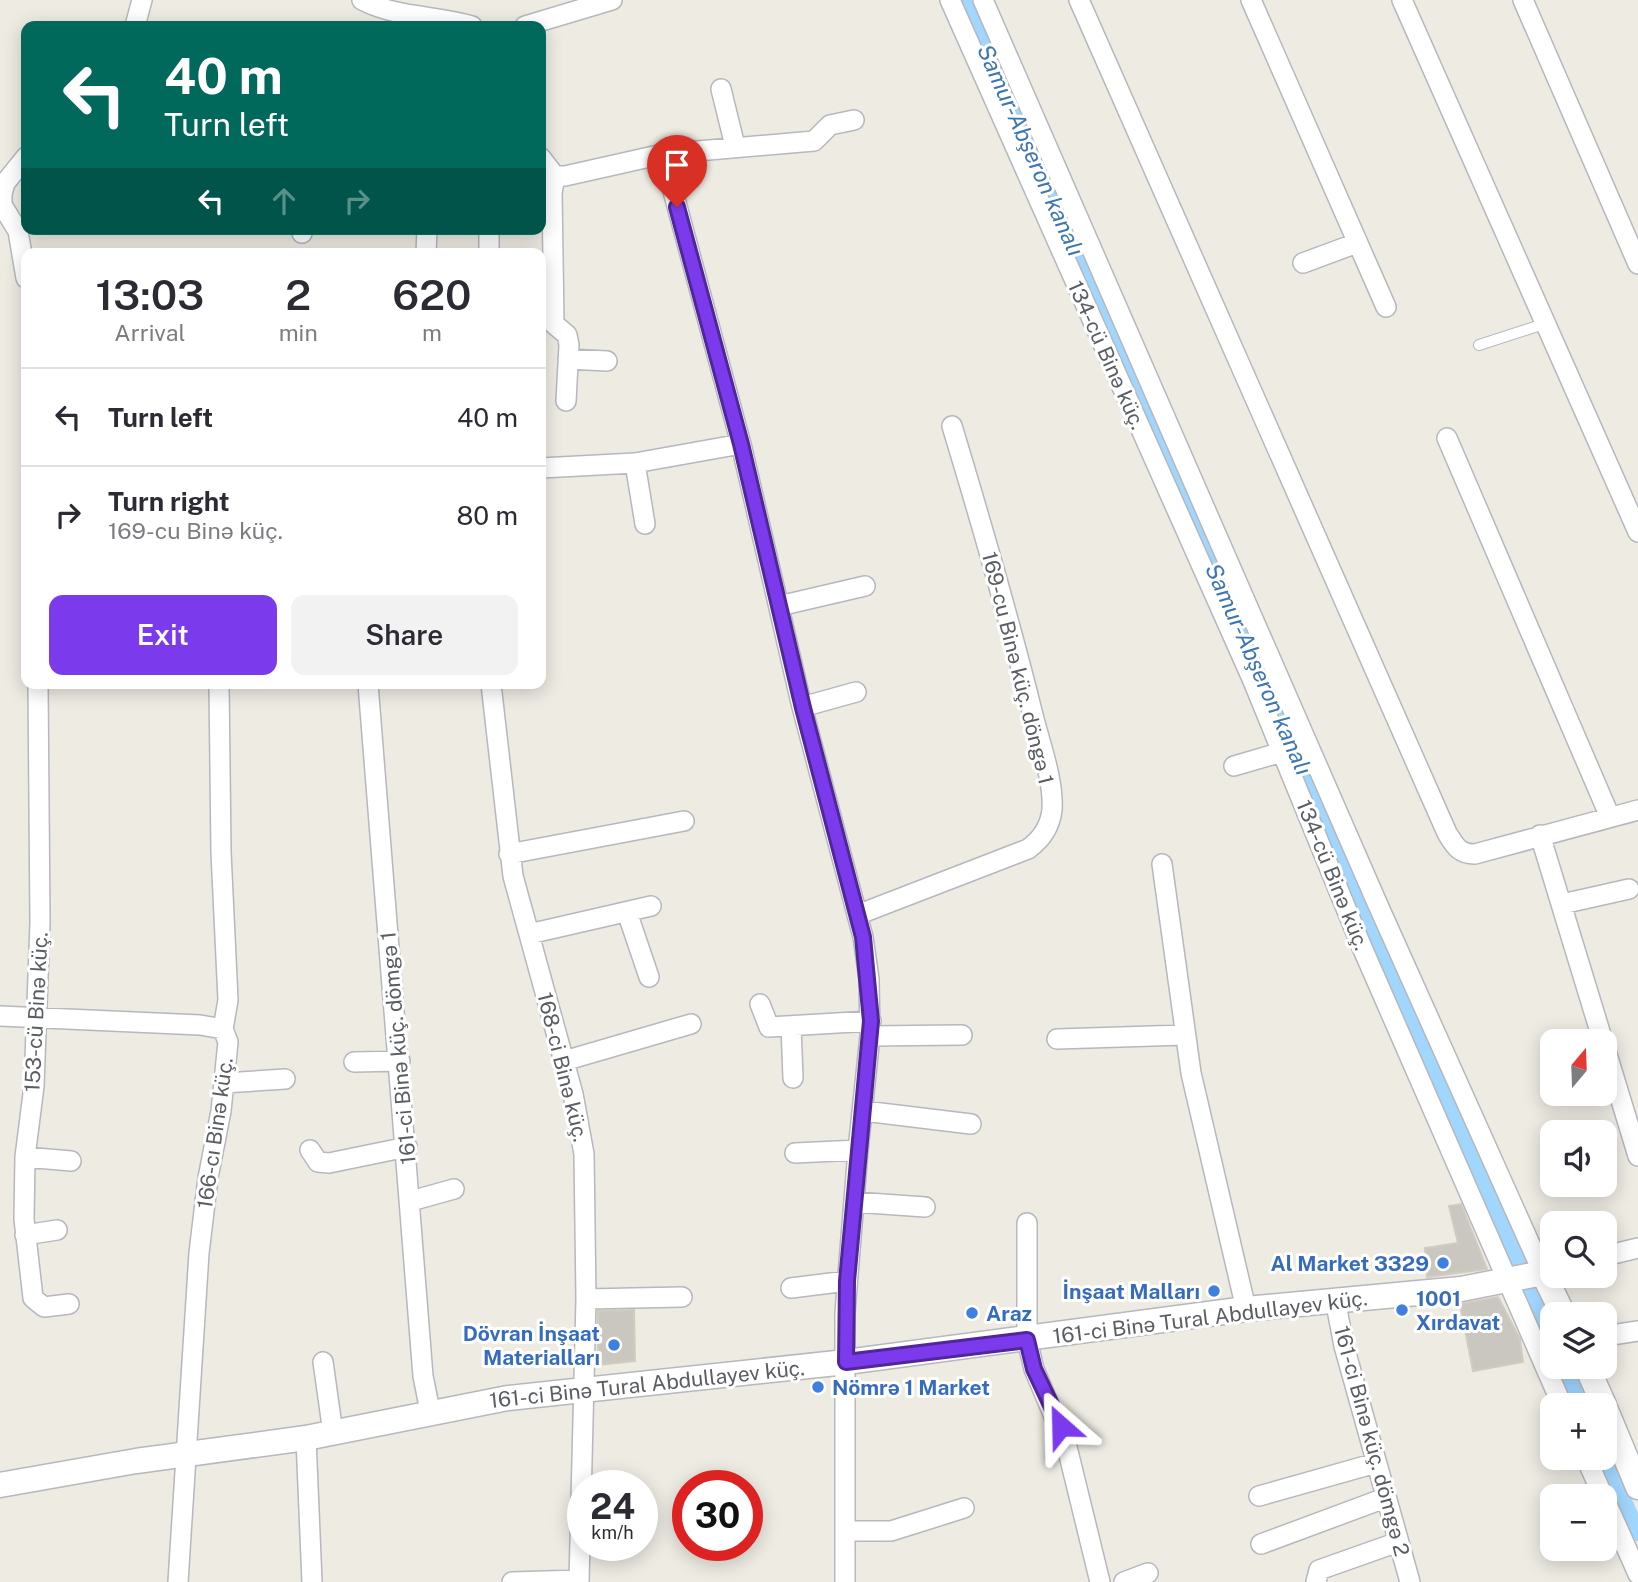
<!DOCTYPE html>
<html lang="en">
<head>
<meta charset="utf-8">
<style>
  body { margin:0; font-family:"Public Sans",sans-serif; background:#f2f2f3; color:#2b2b33; height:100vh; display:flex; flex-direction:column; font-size:26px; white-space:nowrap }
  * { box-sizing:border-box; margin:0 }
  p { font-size:23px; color:#7c7c81 }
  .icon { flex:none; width:38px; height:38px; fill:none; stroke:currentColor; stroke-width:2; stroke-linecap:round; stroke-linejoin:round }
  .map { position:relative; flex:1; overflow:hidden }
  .details { position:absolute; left:21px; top:248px; width:525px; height:441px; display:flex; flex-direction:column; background:#fff; border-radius:14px; box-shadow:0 4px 18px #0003 }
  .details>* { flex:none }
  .banner { position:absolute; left:21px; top:21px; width:525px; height:214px; border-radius:14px; box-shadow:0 4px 18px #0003; background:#00695c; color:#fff; overflow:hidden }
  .needle { width:46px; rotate:19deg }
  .controls { position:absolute; left:1540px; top:1029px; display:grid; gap:14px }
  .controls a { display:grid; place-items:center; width:77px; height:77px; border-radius:14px; background:#fff; box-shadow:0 4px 18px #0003; font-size:35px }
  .speed { position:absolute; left:567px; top:1470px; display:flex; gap:14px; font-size:35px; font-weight:700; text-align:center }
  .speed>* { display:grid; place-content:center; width:91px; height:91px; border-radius:50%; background:#fff; box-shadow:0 4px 18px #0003; line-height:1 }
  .speed small { font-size:18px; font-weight:400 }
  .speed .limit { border:10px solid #d22; background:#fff; color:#111 }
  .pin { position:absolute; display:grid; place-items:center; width:60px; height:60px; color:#fff; margin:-72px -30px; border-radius:50% 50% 50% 0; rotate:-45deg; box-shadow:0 0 7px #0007 }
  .pin .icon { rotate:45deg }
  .me { position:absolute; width:77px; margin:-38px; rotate:335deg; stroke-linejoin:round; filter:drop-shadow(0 0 5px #0008) }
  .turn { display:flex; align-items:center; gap:24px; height:147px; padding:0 28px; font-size:32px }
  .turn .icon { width:91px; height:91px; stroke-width:2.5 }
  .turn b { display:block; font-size:49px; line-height:60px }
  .lanes { display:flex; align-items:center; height:66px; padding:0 28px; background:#0003; justify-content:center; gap:35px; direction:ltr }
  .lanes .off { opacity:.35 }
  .eta { display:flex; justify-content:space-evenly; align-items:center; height:119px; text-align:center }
  .eta b { font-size:42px; font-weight:600; line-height:49px }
  .cta { display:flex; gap:14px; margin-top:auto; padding:14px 28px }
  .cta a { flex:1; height:80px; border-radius:14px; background:#7c3aed; color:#fff; font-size:28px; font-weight:600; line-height:80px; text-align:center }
  .cta a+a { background:#f2f2f3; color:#2b2b33 }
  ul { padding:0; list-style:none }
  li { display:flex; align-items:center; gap:21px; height:98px; padding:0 28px; border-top:2px solid #e1e1e2 }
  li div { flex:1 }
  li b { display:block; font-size:26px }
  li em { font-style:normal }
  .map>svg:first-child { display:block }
</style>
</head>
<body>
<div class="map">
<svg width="1638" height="1582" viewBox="0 0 1638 1582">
  <rect width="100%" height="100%" fill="#edebe2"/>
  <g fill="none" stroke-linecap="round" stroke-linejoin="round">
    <!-- canal -->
    <path stroke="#a1d6fe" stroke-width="16" d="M966,0L1552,1338
      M1565,1367L1582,1405
      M1605,1457L1638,1533"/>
  </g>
  <!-- building -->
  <path fill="#cac7c1" stroke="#d2ccc0" stroke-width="2" d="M1461,1204L1487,1269L1427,1277L1425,1248L1458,1243L1449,1206Z
    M1498,1297L1520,1339L1523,1362L1473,1371L1460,1304Z
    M634,1310L635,1361L598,1365V1311Z"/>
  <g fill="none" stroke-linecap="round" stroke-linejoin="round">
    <!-- service casing -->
    <g stroke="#b5b8bc" stroke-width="12">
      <path id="service" d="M1479,345L1544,324"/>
    </g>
    <!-- minor casing -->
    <g stroke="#b5b8bc" stroke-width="22">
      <path id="minor" d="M362,0C397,18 435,15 472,26
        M950,0L1253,681L1361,945L1562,1405
        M983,0L1378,905L1543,1273L1552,1270
        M1079,0L1447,833C1455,846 1459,854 1475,854L1638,810
        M1251,0L1386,307
        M1402,0L1638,532
        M1523,0L1638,264
        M135,26L142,0
        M525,26L612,0
        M721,89L735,146
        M663,154L741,444L802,707L863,937L869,979L870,1036L858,1150L845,1313V1582
        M26,157L5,183L2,194V205L18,231L26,278
        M541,158L555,176H565L663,154L814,141L830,125L854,120
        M555,176L552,193L554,324L567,335L569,345L566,401
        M302,233L303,229
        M426,254L427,229
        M489,254V229
        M1303,263L1357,243
        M568,359L607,361
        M1447,438L1610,817
        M635,463L645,524
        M541,468L635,463L741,444
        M779,606L865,586
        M38,684L40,923L34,1086L25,1157L24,1219L33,1298L44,1307L69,1304
        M368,684L423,1376L430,1411
        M491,684L513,876L573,1094L584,1154L586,1299L579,1582
        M802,707L856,692
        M1234,766L1282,752
        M1540,835L1638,1156
        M509,854L684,821
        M1162,864L1191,1073L1246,1309
        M1562,904L1629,889
        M627,912L649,977
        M857,915L1028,849C1042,839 1050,827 1052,810C1054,780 1040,744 1033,715C1009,618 981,522 952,426
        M529,934L651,906
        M760,1004L769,1027L871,1021
        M0,1016L200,1025L223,1029
        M791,1026L793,1078
        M870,1036L962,1035
        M1057,1039L1184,1035
        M564,1061L691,1024
        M354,1062L400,1061
        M224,1083L285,1079
        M864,1111L971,1124
        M310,1150L318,1162L329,1163L407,1147
        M795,1153L858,1150
        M25,1157L71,1161
        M411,1201L454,1189
        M854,1202L925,1207
        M1027,1223V1340L1034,1369L1067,1447L1100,1582
        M25,1235L57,1230
        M1605,1256L1638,1248
        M791,1288L847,1281
        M586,1299L682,1297
        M1335,1299L1344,1346L1410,1582
        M1605,1336L1638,1331
        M323,1362L333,1433
        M306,1438L312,1582
        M1586,1458L1603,1496
        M1259,1496L1376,1463
        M1605,1500L1638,1574
        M846,1531H891L964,1508
        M1261,1544L1385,1498
        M178,1582L199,1253L208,1178L221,1111L228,1042L223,1029L228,1000L221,852L219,684
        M512,1582L579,1580
        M1124,1582L1148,1573
        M1316,1582L1319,1570L1398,1542"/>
    </g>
    <!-- tertiary casing -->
    <g stroke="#b5b8bc" stroke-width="27">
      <path id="tertiary" d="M1587,1367L1604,1405
        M1605,1408L1638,1487
        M0,1485L136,1461L306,1438L508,1398L846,1362L1246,1309L1461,1289L1543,1273L1563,1314"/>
    </g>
    <!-- service -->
    <use href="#service" stroke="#fff" stroke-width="10"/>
    <!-- minor -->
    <use href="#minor" stroke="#fff" stroke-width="19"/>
    <!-- tertiary -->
    <use href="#tertiary" stroke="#fff" stroke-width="24"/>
  </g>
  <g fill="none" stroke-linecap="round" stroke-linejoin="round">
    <!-- route casing -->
    <g stroke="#51269a" stroke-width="18">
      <path id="route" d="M677,207L741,444L803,708L863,937L871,1021L847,1281L846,1362L1027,1340L1034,1369L1061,1426"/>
    </g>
    <!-- route -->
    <use href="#route" stroke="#7c3aed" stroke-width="12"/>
  </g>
  <!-- markers -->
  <g fill="#3f7fe0" stroke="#fff" stroke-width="2.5">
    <circle cx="1443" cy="1263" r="7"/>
    <circle cx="1214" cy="1291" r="7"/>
    <circle cx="1402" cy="1310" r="7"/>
    <circle cx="972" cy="1313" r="7"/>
    <circle cx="614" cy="1345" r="7"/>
    <circle cx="818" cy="1387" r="7"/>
  </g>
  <g text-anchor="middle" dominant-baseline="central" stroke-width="6" stroke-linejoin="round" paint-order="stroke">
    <!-- street labels -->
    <g font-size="21" fill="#5a5e63" stroke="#fff">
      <text transform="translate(1107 355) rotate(66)">134-cü Binə küç.</text>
      <text transform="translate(1018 668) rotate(76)">169-cu Binə küç. döngə 1</text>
      <text transform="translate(1333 875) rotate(68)">134-cü Binə küç.</text>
      <text transform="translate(36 1012) rotate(-87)">153-cü Binə küç.</text>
      <text transform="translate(398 1048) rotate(-95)">161-ci Binə küç. dömgə 1</text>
      <text transform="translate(563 1067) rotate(76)">168-ci Binə küç.</text>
      <text transform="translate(215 1133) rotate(-82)">166-cı Binə küç.</text>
      <text transform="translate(1210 1317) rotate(-7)">161-ci Binə Tural Abdullayev küç.</text>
      <text transform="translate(647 1384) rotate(-6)">161-ci Binə Tural Abdullayev küç.</text>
      <text transform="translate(1372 1441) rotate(75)">161-ci Binə küç. dömgə 2</text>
    </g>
    <!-- shop labels -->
    <g font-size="21" font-weight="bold" fill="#366cbe" stroke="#fff" text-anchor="end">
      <text x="1429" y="1263">Al Market 3329</text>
      <text x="1200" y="1291">İnşaat Malları</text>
      <text x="1416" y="1298" text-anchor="start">1001<tspan x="1416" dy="24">Xırdavat</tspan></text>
      <text x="986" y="1313" text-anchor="start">Araz</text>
      <text x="600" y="1333">Dövran İnşaat<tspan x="600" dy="24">Materialları</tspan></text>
      <text x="832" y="1387" text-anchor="start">Nömrə 1 Market</text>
    </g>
    <!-- water labels -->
    <g font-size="23" font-style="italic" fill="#3e77b0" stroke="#fff">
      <text transform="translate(1031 150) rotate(66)">Samur-Abşeron kanalı</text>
      <text transform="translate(1259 669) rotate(66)">Samur-Abşeron kanalı</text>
    </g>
  </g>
</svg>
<div class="controls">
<a><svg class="needle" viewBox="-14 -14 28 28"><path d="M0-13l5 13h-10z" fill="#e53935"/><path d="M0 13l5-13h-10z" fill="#7c7c81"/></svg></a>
<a><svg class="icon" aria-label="sound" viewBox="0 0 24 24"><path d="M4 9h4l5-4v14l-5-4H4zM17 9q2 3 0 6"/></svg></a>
<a><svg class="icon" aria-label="search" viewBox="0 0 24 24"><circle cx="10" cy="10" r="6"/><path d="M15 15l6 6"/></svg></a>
<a><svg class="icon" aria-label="layers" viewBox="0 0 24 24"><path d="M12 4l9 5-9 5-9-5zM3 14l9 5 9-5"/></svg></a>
<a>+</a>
<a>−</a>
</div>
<div class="speed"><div>24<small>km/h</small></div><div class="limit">30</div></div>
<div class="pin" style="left:677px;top:207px;background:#d93025"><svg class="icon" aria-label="arrive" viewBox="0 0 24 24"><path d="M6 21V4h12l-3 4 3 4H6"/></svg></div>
<svg class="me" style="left:1061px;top:1426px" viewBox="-20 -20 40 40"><path d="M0-17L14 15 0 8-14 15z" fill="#7c3aed" stroke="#fff" stroke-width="4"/></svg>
<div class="banner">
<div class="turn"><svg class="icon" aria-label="left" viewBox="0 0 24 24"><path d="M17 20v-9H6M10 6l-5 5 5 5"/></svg><div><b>40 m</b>Turn left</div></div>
<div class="lanes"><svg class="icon" aria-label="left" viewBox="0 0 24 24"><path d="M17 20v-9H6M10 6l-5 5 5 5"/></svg><svg class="icon off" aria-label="ahead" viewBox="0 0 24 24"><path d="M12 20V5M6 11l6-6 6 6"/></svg><svg class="icon off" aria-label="right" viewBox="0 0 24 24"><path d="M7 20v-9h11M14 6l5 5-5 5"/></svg></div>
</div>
<section class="details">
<div class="eta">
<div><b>13:03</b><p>Arrival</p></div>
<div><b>2</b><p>min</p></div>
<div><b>620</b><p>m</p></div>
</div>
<ul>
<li><svg class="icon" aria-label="left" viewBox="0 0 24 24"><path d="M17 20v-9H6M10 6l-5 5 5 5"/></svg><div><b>Turn left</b></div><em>40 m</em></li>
<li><svg class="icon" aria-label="right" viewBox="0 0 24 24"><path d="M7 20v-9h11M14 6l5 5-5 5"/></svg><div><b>Turn right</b><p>169-cu Binə küç.</p></div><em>80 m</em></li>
</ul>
<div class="cta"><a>Exit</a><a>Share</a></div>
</section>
</div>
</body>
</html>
